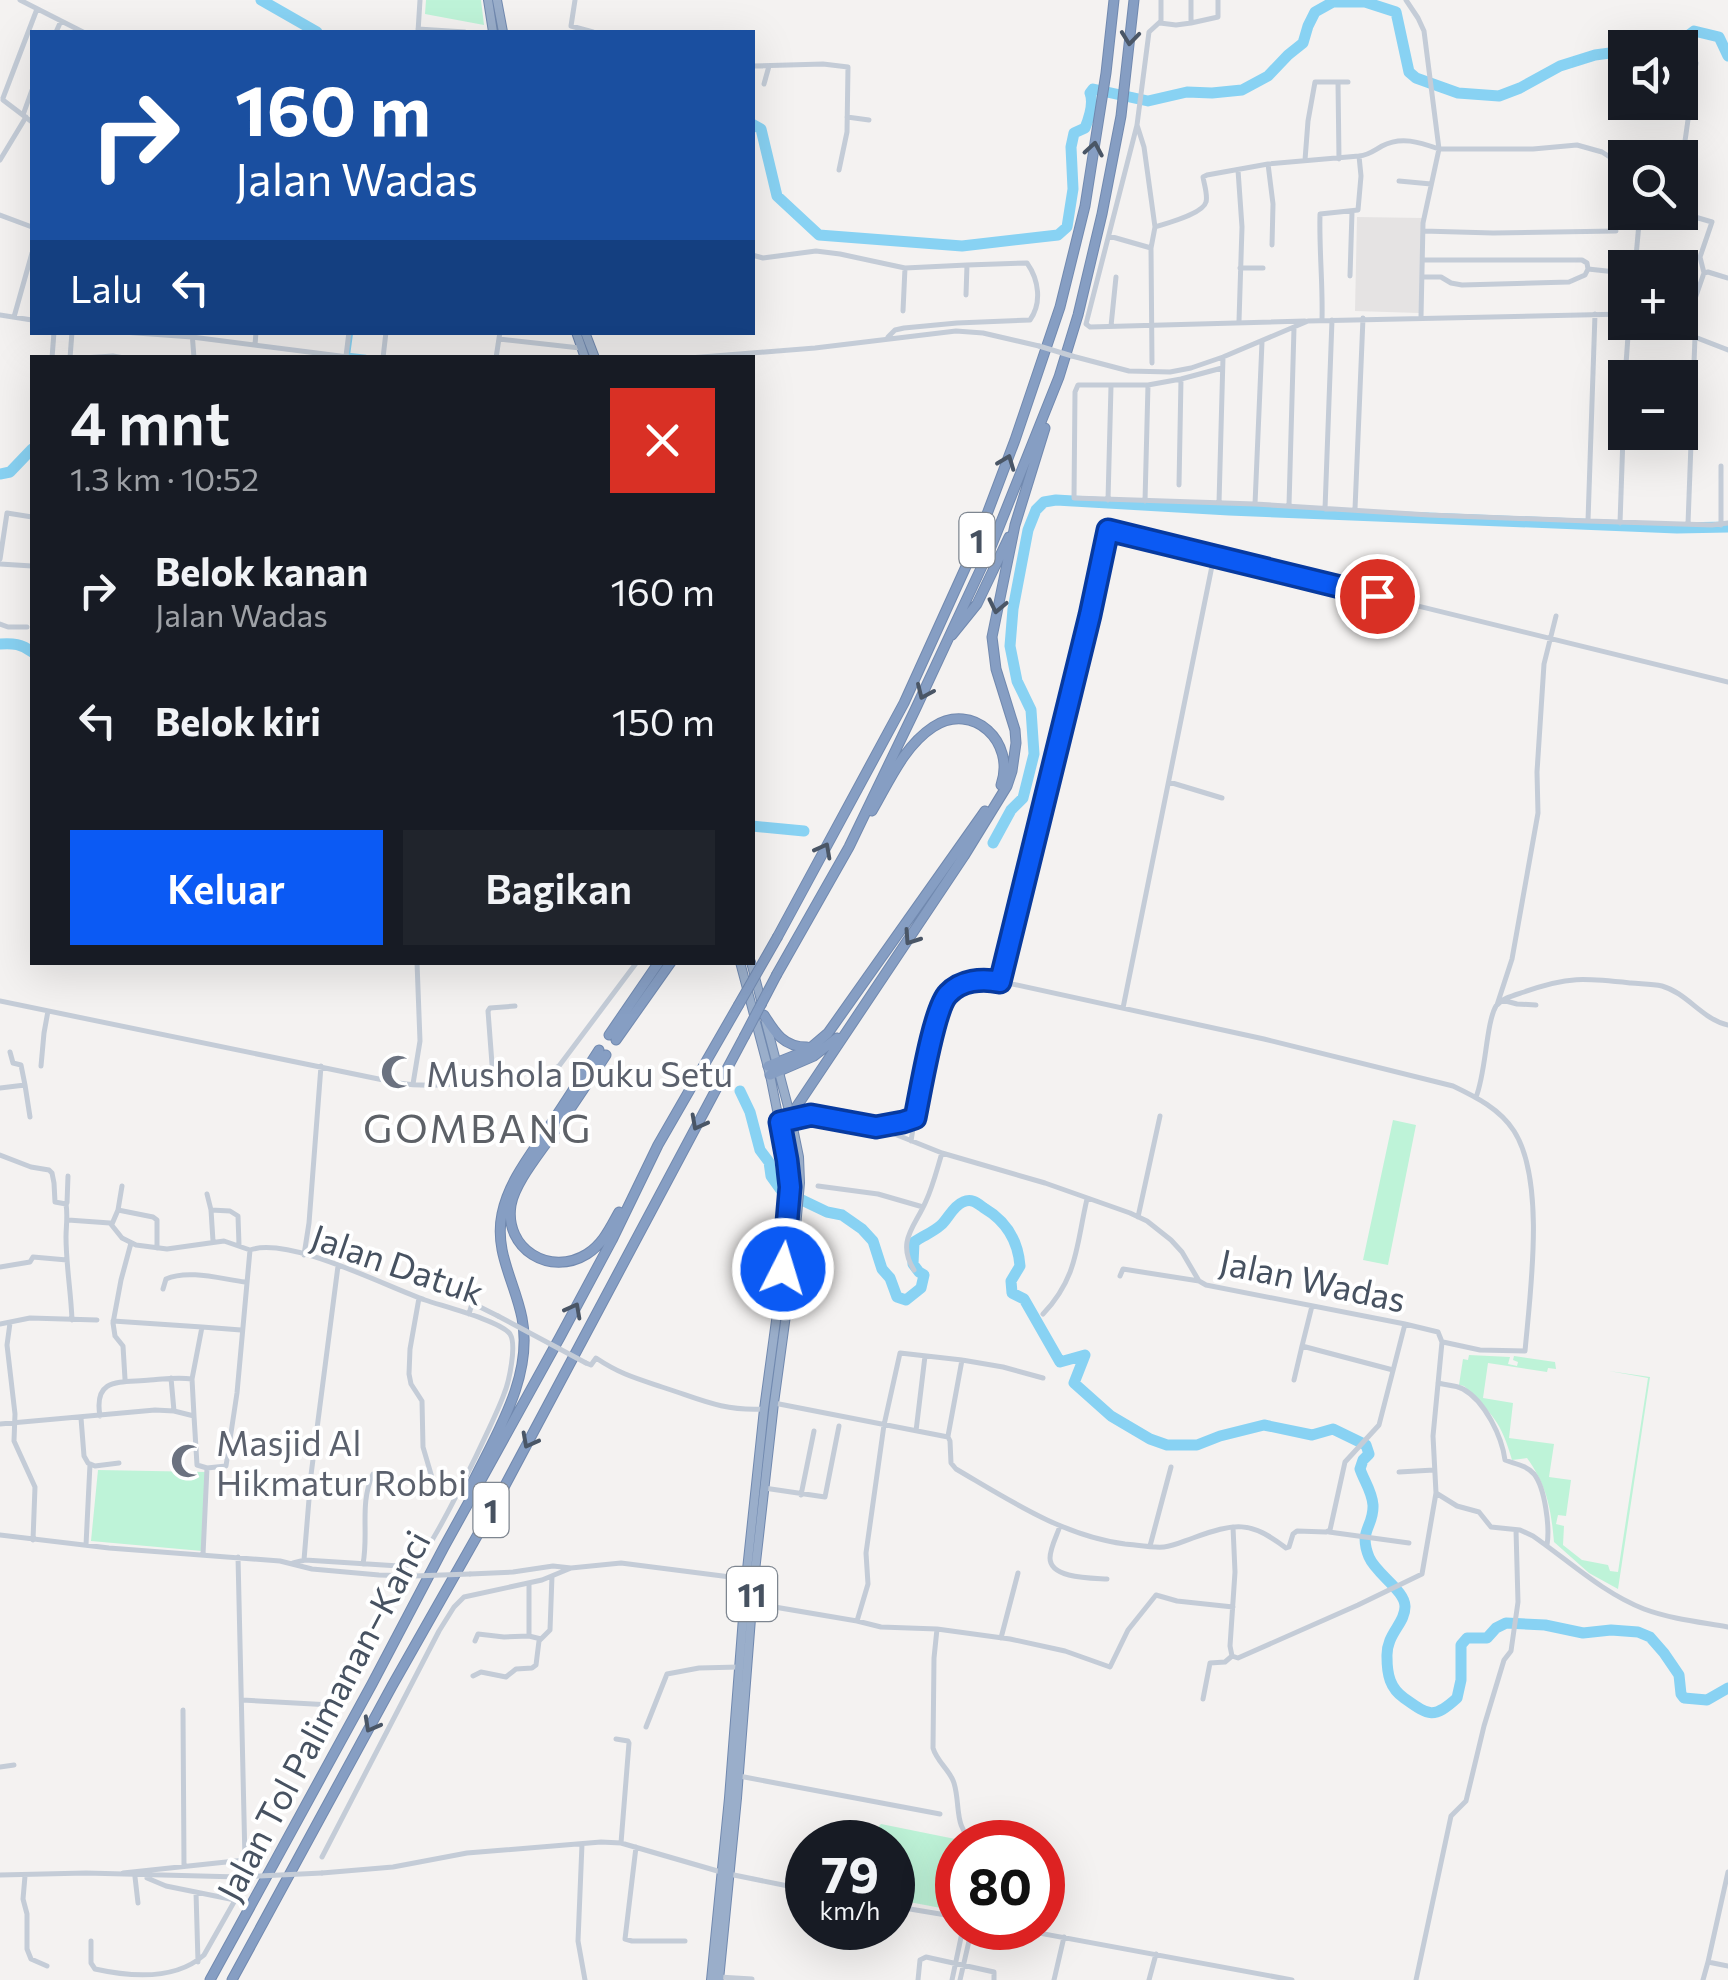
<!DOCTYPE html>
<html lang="id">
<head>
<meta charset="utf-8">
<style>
  body { margin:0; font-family:Commissioner,sans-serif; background:#20242c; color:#f1f3f6; height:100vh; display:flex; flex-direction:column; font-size:38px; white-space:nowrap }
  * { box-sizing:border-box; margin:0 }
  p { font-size:32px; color:#9ea1a6 }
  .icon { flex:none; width:55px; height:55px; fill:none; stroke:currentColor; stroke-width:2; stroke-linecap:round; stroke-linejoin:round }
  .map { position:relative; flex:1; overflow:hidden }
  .sheet { position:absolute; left:30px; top:355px; width:725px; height:610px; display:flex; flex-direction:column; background:#171b24; border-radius:0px; box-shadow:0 10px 40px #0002 }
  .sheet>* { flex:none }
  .hud { position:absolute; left:30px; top:30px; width:725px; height:305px; border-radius:0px; box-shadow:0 10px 40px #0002; background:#1a4fa0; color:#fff; overflow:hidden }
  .fabs { position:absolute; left:1608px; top:30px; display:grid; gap:20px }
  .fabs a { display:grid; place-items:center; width:90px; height:90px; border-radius:0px; background:#171b24; box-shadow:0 10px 40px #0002; font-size:50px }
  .speed { position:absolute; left:785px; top:1820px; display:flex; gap:20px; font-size:50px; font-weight:700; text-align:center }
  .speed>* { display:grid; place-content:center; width:130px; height:130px; border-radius:50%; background:#171b24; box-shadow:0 10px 40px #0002; line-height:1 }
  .speed small { font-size:25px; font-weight:400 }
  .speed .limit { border:15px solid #d22; background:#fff; color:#111 }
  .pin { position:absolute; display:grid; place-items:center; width:85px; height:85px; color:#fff; margin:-42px; border:5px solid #fff; border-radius:50%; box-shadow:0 2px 10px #0007 }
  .me { position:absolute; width:110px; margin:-55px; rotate:5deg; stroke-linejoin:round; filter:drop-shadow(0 0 8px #0008) }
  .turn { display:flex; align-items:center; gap:35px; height:210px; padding:0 40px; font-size:45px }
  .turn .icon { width:130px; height:130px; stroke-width:2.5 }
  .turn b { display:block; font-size:70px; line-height:85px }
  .then { display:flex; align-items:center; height:95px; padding:0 40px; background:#0003; gap:20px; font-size:38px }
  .round { display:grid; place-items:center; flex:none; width:105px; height:105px; border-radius:0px; background:#20242c }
  .overview { display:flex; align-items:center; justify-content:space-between; height:170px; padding:0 40px }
  h1 { font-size:60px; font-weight:600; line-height:75px }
  .action { display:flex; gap:20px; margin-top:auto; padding:20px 40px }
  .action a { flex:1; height:115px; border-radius:0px; background:#0b5af4; color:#fff; font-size:40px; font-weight:600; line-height:115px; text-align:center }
  .action a+a { background:#20242c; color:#f1f3f6 }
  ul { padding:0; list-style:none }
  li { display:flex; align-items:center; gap:30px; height:130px; padding:0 40px }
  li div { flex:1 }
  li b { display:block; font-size:38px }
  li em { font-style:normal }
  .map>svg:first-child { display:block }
</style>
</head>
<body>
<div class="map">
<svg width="1728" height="1980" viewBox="0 0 1728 1980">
  <rect width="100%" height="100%" fill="#f4f2f1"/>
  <!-- education -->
  <path fill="#e5e3e3" d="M1357,217L1423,218L1419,313L1355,311Z"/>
  <!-- green -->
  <path fill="#bef3d8" d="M426,0H481L484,25L425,14Z
    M1393,1120L1416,1125L1388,1265L1363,1260Z
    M1469,1355L1510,1357L1508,1364L1517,1366L1518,1362L1513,1360L1514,1356L1555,1362L1556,1369L1548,1368L1547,1372L1488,1363L1483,1398L1513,1403L1509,1438L1554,1444L1549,1477L1571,1480L1566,1516L1558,1515L1556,1524L1564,1526L1563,1545L1582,1560L1608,1565L1610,1571L1618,1572L1648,1378L1609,1371L1650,1377L1618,1589L1589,1573L1554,1542C1551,1508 1547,1486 1527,1458L1512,1460C1501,1421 1492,1414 1464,1386L1459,1385L1463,1359L1468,1360Z
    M98,1470L206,1472L202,1551L91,1541Z
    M881,1824L970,1842H958L957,1911L893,1899L892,1842H876L879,1826Z"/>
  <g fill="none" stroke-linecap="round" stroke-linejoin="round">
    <!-- stream -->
    <path stroke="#88d2f3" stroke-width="2.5" d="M352,332L349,354L366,356"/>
    <!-- river -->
    <path stroke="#88d2f3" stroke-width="11" d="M261,0L317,32
      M1663,48L1673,47L1694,31L1719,37L1728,56
      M752,124L761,129L777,196L819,235L962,246L1058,235L1067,227L1073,189L1071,147L1074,133L1085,128C1089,118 1094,103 1090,93L1093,89L1148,101L1187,92L1212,93L1242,90L1268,76L1288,55L1303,43L1308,26L1315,12L1333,2H1365L1396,12L1409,72L1416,78L1458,93L1499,96L1520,88L1560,66L1595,55L1625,51
      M0,474L10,472L32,449
      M0,644C13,643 22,644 32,652
      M752,826L804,831
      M993,843L1011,810L1023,798L1034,754L1031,710L1017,681L1010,646L1013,609L1028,530L1036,510L1044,502L1056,500L1229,510L1677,528L1728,527
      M740,1091L750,1112L760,1150L769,1162L771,1176L781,1190L827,1212L842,1215L862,1229L873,1241L882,1269L890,1278L897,1297L906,1300L921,1288L924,1275L919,1272L913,1264L914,1242C924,1235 932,1233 941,1225C948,1219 953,1206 963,1202C972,1198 977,1203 984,1208C1006,1221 1018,1240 1020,1266L1011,1281L1012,1293L1024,1299L1060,1362L1085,1355L1074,1383L1111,1416L1150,1439L1167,1445H1197L1220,1436L1264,1425L1312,1435L1333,1429L1366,1445L1369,1454L1363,1460L1360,1469C1364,1481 1372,1491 1373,1505C1374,1527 1358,1530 1369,1557C1376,1574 1406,1591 1405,1607C1405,1624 1386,1634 1387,1657C1387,1675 1390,1688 1404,1698C1428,1715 1433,1720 1457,1698L1461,1680V1645L1467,1638H1487L1496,1628L1506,1623L1545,1625L1583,1633L1611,1630L1638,1632L1650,1637L1664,1653L1679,1675L1681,1694L1684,1698L1707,1700L1728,1688"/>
    <!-- trunk casing -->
    <g stroke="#7189af" stroke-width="10">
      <path id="trunk" d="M488,0L493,32
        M497,0L503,32
        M576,332L585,358
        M585,332L595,358
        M751,962L762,1004
        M711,1980L729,1798L746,1579L764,1409L783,1269L789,1187L787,1160L770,1075L740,962
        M719,1980L737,1798L754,1580L774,1403L792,1271L800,1183L799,1157L791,1118L766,1023"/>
    </g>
    <!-- motorway casing -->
    <g stroke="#7189af" stroke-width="11">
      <path id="motorway" d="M952,635L977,604L1009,537
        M872,811C889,782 904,746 933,727C973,701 1016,742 1001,785
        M778,936L904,703L973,551L1015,440L1060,307L1085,206L1106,73L1114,0
        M777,974L849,847L915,710L991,547L1059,377L1078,315L1102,214L1121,116L1134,0
        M764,1015C775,1033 784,1047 807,1047
        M609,1035L659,962
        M616,1040L671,962
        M606,1055C589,1081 572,1107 554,1132C541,1152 515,1182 511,1205C504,1249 550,1277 587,1254C603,1244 610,1228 619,1212
        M768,1066L808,1050L828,1033L985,811
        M770,1075L814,1056L837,1038
        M791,1115L964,856L1007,786L1012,771L1016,743L1015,730L996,669L992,637L1015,525L1045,428
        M469,1490C494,1437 534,1378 522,1318C515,1282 494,1252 502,1214C508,1184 528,1158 545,1133C563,1106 581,1078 599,1050
        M210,1980L372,1684L444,1547L560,1337L612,1240L658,1145L738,1006
        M232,1980L392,1686L494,1506L744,1037"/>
    </g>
    <!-- minor -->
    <path stroke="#c4ccd7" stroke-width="5" d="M20,0L83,32
      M575,0L571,26L593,32
      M1161,0V21L1149,32L1137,125L1086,324L1090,327L1305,321
      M1406,0L1418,18L1424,31L1439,149H1533L1577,145L1602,152L1616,161L1625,163
      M1160,23L1176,25L1191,23V0
      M1191,23L1218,17V0
      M418,29L465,32
      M56,32L61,21
      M418,32L420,0
      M752,66L823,64L848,67L847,132L839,170
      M1338,82L1339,159
      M764,84L769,66
      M3,98L37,9
      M3,100L32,122
      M23,115L32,90
      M847,117L869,120
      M1137,125L1144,147L1155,227L1151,248L1152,363
      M1680,159L1685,141L1696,63
      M0,160L26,117
      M1305,160L1308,121L1315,82H1348
      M1268,164L1273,204L1272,245
      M1238,170L1242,227L1239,321
      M1399,181L1431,184
      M1678,212L1712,222L1700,257L1704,273L1683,333
      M0,215L32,227
      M1155,227C1167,223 1203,214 1206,202C1208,195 1204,184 1203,177L1207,175L1268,164L1359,156C1369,155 1373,151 1382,146C1401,136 1419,142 1439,149L1423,223L1421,317
      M1423,231L1493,233L1616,231
      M1109,236L1151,248
      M752,255L763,258L816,251L840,254L905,268L967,265L966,295
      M1423,260H1582L1587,263L1588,269
      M1240,268H1263
      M1635,268L1640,212
      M1704,273L1708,272L1728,278
      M1350,276L1352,212
      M1422,277H1441L1451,283L1462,285L1569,282L1585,275L1588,269L1625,273
      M903,311L905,268
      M1595,314L1588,521L1712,525L1728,523
      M0,315L32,320
      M14,317L32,253
      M1322,320C1323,284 1319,250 1320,214L1358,210L1361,176L1359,156
      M1656,322L1728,350
      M1111,326L1116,277
      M123,332L192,337L356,358
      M192,332L194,358
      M888,337L895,330L904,328L957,323L1030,320C1042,303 1039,280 1027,263L967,265
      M499,339L580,348
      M255,345L256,332
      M346,356L349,332
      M1072,356L1129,371L1170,372L1191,368L1223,357L1308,321L1625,314
      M52,358L54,332
      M70,358L72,332
      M83,358L113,356L124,358
      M383,358L386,332
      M496,358L500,332
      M689,358L815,348L956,331L983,333L1039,346
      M1222,368L1181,379L1148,385H1078L1075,392L1074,498L1255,504L1429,515L1588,521
      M1625,378L1629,322
      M1179,485L1181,379
      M1108,500L1111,386
      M1145,501L1148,385
      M1219,503L1223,357
      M1255,504L1262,342
      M1289,505L1294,328
      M1325,509L1332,320
      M1355,509L1363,318
      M1620,523L1625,379
      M1688,524L1695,337
      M1721,525V466
      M0,559L7,513L32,517
      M0,564L32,566
      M0,624L8,627H27
      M1169,782L1222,798
      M1000,982L1108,530L1728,682
      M1502,1000L1517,1004L1536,1005
      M0,1001L398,1083C449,1091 503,1076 554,1069L559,1066L637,962
      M1497,1005L1512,959L1538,813L1537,772L1544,664L1556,616
      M1123,1008L1214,556
      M41,1066L44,1033L48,1011
      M493,1077L488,1011L490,1008L515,1006
      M413,1084L420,1041L417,962
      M25,1085L30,1117
      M0,1088L25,1085L21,1065L13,1063L10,1052
      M1476,1097C1486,1073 1486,1023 1496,1006C1502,998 1515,995 1524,992C1568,976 1585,978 1631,983C1641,984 1652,984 1662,986C1687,993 1703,1020 1728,1025
      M791,1118L811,1115L877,1127L942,1153L1045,1183L1130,1213L1147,1221L1171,1240L1182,1252L1199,1281L1206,1285L1405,1324L1438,1332L1442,1342L1433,1436L1436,1493L1457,1506L1479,1512L1491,1527L1520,1530L1533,1536C1569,1561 1603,1593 1644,1609C1671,1619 1700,1622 1728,1627
      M880,1127L915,1117
      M911,1141C915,1115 932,1005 950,991C962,981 979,979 994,980L1264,1039L1453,1086C1476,1097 1500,1109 1514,1131C1546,1181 1530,1294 1525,1351L1480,1350L1443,1342
      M0,1155L31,1167L49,1170L52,1173L54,1183L55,1202L66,1204C68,1216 66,1226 66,1237C66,1265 71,1292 72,1320
      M818,1186L878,1194L923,1207
      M207,1194L211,1210L213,1241
      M67,1203L68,1176
      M118,1210L153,1217L157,1220V1248
      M211,1210L230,1211L238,1216L239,1245
      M1138,1217L1160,1116
      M68,1220L110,1223L122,1238L136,1245L167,1249L224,1241L250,1250
      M112,1224L118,1210L122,1186
      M250,1250C289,1236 385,1286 425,1300C442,1306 501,1321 510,1334C517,1345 509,1382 504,1394C496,1417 430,1556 414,1564C410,1566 404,1566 399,1566L305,1560L293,1563
      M304,1255L309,1223L321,1066
      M0,1267L30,1262L33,1257L67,1260
      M914,1270C896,1241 915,1227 926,1201C933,1186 937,1169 942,1153
      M1120,1276L1123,1269L1199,1281
      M163,1289L166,1279C188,1269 221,1279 245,1282
      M419,1298L410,1349L409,1374L411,1384L422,1401L423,1447L433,1481
      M1312,1306L1302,1346L1393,1370
      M469,1314L471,1307L476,1305L498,1316
      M1043,1314C1078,1277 1076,1246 1087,1199
      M113,1321L202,1327
      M10,1323L7,1345L15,1414L14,1441L35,1487L33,1540
      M0,1324L30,1318L97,1320
      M586,1363L591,1365L596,1358C620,1374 635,1378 662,1387C700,1399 721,1411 763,1409
      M171,1378L174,1411
      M125,1379L123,1346L115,1336L113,1323L121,1280L131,1243
      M192,1379L194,1416
      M1294,1380L1302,1346
      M1438,1383C1445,1385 1456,1385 1463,1389C1485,1401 1502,1437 1505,1460C1515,1464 1526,1465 1534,1474C1545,1488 1550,1527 1547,1545
      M774,1403L948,1437L950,1441L951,1463L956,1469C1009,1500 1063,1536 1125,1544C1137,1545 1152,1548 1164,1547C1174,1546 1184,1541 1193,1538C1235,1523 1250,1520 1286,1548L1289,1547L1293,1534L1297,1531L1326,1532L1330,1530L1345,1462L1379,1425L1405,1324
      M100,1416C93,1376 122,1383 150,1380C164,1379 177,1377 192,1379L202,1327L241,1330
      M81,1418L84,1456L88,1463L95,1466L119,1463
      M0,1424L155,1410L174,1411L194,1416L197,1465L207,1468L226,1466L237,1393L250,1250
      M916,1431L925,1356
      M948,1436L962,1360
      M1399,1472L1434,1470
      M764,1488L825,1497L839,1426
      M801,1495L814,1431
      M1060,1526C1057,1535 1050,1548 1050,1558C1050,1579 1093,1578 1107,1579
      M1233,1527L1235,1572L1230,1646L1232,1656L1238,1658L1358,1605L1422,1574L1436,1493
      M1329,1532L1409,1543
      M0,1535L109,1548L280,1561L312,1569L379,1575L414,1576
      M86,1545L90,1464
      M1150,1546L1171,1467
      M203,1555L207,1468
      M304,1560L311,1475L338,1266
      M363,1564C369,1533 359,1504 373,1474
      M470,1574L513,1572L553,1566L571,1568L621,1563L746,1579
      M529,1583V1636L541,1639
      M751,1603L857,1621L881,1627L937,1629L1010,1639L1065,1651L1110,1667L1128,1630L1156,1595L1177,1601L1233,1607
      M857,1621L868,1584L866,1553L884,1425L900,1353L962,1360L1003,1367L1043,1378
      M937,1629L934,1658L933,1748C937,1762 950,1770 954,1783C961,1806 953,1828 975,1842
      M1001,1638L1018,1573
      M475,1641L478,1634L504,1637L529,1636
      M473,1676L481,1672L506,1677L516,1669L532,1668L536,1665L539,1641L550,1630L552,1576
      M1203,1699L1210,1663L1225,1662L1232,1656
      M242,1700L331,1705
      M183,1710L184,1866
      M646,1727L667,1674L699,1668L739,1667
      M616,1739L628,1741L629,1743L621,1843
      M0,1767L14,1765
      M739,1776L940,1814
      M582,1844L578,1941L585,1980
      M636,1847L625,1939L632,1941H685
      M322,1857L439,1631L454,1607L464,1597L542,1580L571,1568
      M1728,1872L1708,1962L1728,1966
      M123,1873L245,1860
      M322,1873L393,1867L467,1853L601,1842L621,1843L721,1872
      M729,1874L808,1890
      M0,1875L86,1873L239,1877
      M25,1876L23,1899L27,1914V1949L31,1959L47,1966
      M135,1877L138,1903
      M147,1878L166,1886L235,1900
      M196,1892L198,1962
      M892,1906L958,1917
      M1012,1928L1292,1980
      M91,1941V1963L95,1969C131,1977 176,1980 204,1955L251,1872L245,1860L238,1557
      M719,1977L752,1979
      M918,1980L920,1960L926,1957L994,1972V1980
      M952,1980L963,1928
      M960,1980L972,1928
      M1054,1980L1064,1937
      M1149,1980L1156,1954
      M1416,1980L1451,1816L1466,1801L1484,1726L1504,1660L1511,1651L1518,1602L1516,1530
      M1703,1980L1708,1962"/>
    <!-- trunk -->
    <use href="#trunk" stroke="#9aaeca" stroke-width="8"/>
    <!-- motorway -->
    <use href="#motorway" stroke="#869ec3" stroke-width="9"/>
    <!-- motorway-bridge casing -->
    <g stroke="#7189af" stroke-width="11" stroke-linecap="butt">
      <path id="motorway-bridge" d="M738,1006L778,936
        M744,1037L777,974"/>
    </g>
    <!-- minor-bridge -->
    <path stroke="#c4ccd7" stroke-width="5" d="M1039,346L1072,356
      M498,1316L586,1363
      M414,1576L470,1574
      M239,1877L322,1873"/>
    <!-- motorway-bridge -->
    <use href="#motorway-bridge" stroke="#869ec3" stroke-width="9"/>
  </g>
  <!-- one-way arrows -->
  <defs><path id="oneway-chevron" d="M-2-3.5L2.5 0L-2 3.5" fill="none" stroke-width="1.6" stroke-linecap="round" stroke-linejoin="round" transform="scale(2.5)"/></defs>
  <g stroke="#4a5666">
    <use href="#oneway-chevron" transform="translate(1130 38) rotate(96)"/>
    <use href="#oneway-chevron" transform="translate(1094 149) rotate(-80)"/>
    <use href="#oneway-chevron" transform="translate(1007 462) rotate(-69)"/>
    <use href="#oneway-chevron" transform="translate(997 606) rotate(102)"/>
    <use href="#oneway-chevron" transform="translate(924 692) rotate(114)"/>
    <use href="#oneway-chevron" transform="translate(824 850) rotate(-62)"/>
    <use href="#oneway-chevron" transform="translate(911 938) rotate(124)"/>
    <use href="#oneway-chevron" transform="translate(698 1123) rotate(118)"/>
    <use href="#oneway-chevron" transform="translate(574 1310) rotate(-62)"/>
    <use href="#oneway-chevron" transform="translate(529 1441) rotate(118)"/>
    <use href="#oneway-chevron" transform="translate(371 1725) rotate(119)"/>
  </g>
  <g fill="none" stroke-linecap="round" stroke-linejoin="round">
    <!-- route casing -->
    <g stroke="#073a9f" stroke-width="25">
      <path id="route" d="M783,1269L790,1187L787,1160L780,1122L811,1115L876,1127L903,1122L915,1118C920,1094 934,1008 948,994C961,980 982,978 1000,982L1090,615L1108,530L1377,596"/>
    </g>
    <!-- route -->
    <use href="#route" stroke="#0b5af4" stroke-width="18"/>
  </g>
  <!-- icons -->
  <defs>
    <g id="mosque-bare" transform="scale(2.7)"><path d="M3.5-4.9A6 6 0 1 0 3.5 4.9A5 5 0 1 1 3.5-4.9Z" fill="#6b7280" stroke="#fff" stroke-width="2.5" paint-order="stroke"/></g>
  </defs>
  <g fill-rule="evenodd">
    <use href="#mosque-bare" x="398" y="1072"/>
    <use href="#mosque-bare" x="188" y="1461"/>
  </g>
  <g text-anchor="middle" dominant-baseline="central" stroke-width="8" stroke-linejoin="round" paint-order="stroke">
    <!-- shield labels -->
    <g fill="#fff" stroke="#7e8690" stroke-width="2.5">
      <rect x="959.5" y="513" width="35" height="54" rx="8"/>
      <rect x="473.5" y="1483" width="35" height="54" rx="8"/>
      <rect x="727" y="1567" width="50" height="54" rx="8"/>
    </g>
    <g font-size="32" font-weight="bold" fill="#475261">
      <text x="977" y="540">1</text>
      <text x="491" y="1510">1</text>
      <text x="752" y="1594">11</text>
    </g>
    <!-- worship labels -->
    <g font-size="35" fill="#5b616d" stroke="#fff" text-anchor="start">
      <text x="426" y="1072">Mushola Duku Setu</text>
      <text x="216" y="1441">Masjid Al<tspan x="216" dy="40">Hikmatur Robbi</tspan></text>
    </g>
    <!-- street labels -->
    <g font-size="35" fill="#475261" stroke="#fff">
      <text transform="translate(398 1263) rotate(19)">Jalan Datuk</text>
      <text transform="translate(1313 1279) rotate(12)">Jalan Wadas</text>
      <text transform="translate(322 1715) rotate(-62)">Jalan Tol Palimanan–Kanci</text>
    </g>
    <!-- quarter labels -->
    <g font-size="40" letter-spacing="2.5" fill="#5d6167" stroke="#fff">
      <text x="478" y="1126">GOMBANG</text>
    </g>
  </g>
</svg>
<div class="fabs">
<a><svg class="icon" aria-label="sound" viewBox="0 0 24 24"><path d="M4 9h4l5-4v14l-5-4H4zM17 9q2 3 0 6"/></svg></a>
<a><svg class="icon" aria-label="search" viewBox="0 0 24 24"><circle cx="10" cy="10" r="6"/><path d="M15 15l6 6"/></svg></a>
<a>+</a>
<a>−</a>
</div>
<div class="speed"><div>79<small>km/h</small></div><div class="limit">80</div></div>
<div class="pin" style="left:1377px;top:596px;background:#d93025"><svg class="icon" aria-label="arrive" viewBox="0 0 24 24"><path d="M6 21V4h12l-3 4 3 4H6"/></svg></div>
<svg class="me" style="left:783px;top:1269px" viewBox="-20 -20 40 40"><circle r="17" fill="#0b5af4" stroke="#fff" stroke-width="3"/><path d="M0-11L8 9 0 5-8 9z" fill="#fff"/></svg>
<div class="hud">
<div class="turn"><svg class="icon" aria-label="right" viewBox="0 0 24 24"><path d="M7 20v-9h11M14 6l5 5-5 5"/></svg><div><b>160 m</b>Jalan Wadas</div></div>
<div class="then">Lalu<svg class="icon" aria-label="left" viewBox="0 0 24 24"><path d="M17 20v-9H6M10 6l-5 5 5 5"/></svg></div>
</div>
<section class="sheet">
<div class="overview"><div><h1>4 mnt</h1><p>1.3 km · 10:52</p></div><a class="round" style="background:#d93025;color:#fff"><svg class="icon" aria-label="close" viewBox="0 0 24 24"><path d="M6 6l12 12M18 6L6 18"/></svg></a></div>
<ul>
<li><svg class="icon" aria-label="right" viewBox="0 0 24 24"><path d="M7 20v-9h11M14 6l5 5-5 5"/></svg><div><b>Belok kanan</b><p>Jalan Wadas</p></div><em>160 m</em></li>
<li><svg class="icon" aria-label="left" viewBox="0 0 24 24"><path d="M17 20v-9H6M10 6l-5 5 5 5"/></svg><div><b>Belok kiri</b></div><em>150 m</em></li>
</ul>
<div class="action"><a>Keluar</a><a>Bagikan</a></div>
</section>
</div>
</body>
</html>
